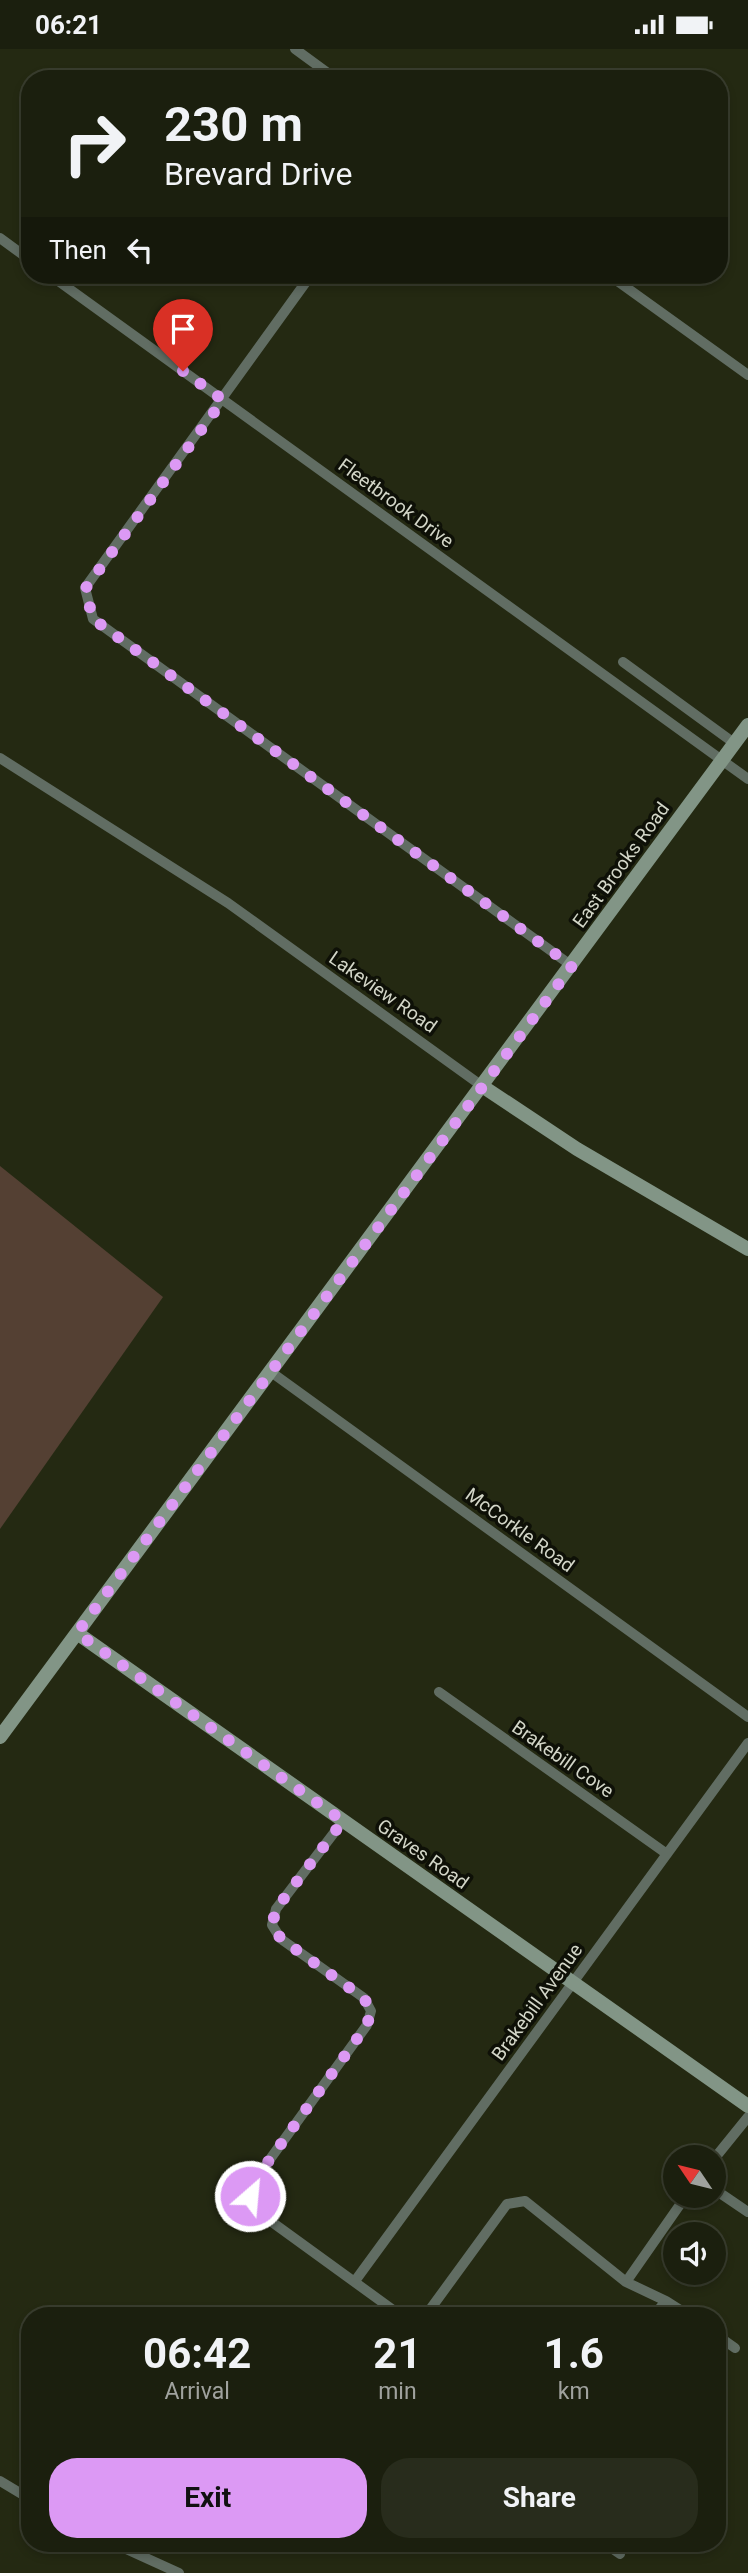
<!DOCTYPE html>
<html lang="en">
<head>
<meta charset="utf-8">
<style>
  body { margin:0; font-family:Roboto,sans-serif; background:#282c1c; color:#f1f3f6; height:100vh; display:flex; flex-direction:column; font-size:26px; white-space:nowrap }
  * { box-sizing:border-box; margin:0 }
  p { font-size:23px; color:#a0a29e }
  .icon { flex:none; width:38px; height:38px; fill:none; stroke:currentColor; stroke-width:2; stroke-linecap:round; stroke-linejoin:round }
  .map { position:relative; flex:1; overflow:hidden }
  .side { position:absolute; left:21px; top:2258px; width:705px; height:245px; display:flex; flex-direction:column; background:#1b1f0e; border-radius:28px; box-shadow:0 4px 10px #0003,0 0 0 2px #393d2e }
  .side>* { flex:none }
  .banner { position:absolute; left:21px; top:21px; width:707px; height:214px; border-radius:28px; box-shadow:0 4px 10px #0003,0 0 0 2px #393d2e; background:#1b1f0e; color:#f1f3f6; overflow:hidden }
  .needle { width:46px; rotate:305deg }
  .tools { position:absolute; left:663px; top:2096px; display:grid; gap:14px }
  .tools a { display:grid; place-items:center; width:63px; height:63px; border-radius:50%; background:#1b1f0e; box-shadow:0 4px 10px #0003,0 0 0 2px #393d2e; font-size:35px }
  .pin { position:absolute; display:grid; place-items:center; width:60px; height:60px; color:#fff; margin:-72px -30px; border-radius:50% 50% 50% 0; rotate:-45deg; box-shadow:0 0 7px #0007 }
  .pin .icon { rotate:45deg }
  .me { position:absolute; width:77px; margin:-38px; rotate:27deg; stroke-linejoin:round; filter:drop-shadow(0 0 5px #0008) }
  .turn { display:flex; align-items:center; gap:24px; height:147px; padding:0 28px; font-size:32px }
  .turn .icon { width:91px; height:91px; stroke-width:2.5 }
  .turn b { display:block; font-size:49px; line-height:60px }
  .then { display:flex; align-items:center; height:66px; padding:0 28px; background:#0003; gap:14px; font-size:26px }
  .eta { display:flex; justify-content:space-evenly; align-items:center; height:119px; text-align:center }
  .eta b { font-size:42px; font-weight:700; line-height:49px }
  .action { display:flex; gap:14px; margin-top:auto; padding:14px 28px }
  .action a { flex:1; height:80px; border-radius:28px; background:#dc99f4; color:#111; font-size:28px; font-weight:700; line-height:80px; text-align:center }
  .action a+a { background:#282c1c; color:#f1f3f6 }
  .status { display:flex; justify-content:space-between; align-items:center; height:49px; padding:0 35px; background:#1b1f0e; direction:ltr }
  .status svg { height:19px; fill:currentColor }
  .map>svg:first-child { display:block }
</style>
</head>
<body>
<div class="status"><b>06:21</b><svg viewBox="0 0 49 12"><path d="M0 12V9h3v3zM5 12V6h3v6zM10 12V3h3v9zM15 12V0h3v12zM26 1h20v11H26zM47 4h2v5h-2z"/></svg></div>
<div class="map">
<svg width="748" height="2524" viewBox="0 0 748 2524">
  <rect width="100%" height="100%" fill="#242912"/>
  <!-- green -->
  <path fill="#544033" d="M0,1117L163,1248L0,1480Z"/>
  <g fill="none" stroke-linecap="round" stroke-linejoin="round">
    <!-- street -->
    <path stroke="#616d63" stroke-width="10" d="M295,0L336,30
      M0,189L30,211
      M50,226L748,730
      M311,226L85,539L93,570L572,917
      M609,226L748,326
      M623,613L734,694
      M0,709L228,854L482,1037
      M271,1323L748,1668
      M439,1643L667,1805
      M343,1772L276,1860L272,1876L281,1890L364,1949L371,1962L367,1976L252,2135L250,2147L254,2160L400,2266
      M714,2110L748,2068
      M714,2140L748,2163
      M355,2232L748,1694
      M626,2233L686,2147
      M432,2258L443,2266
      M426,2266L507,2155L525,2152L626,2233L666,2252L688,2266
      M654,2266L666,2252
      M718,2287L735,2299
      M0,2432L30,2450
      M113,2494L179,2524
      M604,2494L620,2505"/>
    <!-- secondary -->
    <path stroke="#829586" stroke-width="14" d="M482,1037L577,1100L748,1200
      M77,1584L748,2057
      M0,1688L748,676"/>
  </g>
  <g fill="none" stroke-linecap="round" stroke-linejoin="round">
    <!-- route -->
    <path stroke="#dc99f4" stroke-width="12" stroke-dasharray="0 21.6" d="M183,322L223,351L85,540L93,570L572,917L77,1584L343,1772L276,1860L272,1876L281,1890L364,1949L371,1962L367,1976L252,2135L250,2147"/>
  </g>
  <g text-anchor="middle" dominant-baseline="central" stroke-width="7" stroke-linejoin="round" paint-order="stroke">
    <!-- street labels -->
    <g font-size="19" fill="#d3d6c8" stroke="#0e1007">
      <text transform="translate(396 454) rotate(36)">Fleetbrook Drive</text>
      <text transform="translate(621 816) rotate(-54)">East Brooks Road</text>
      <text transform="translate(383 943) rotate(35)">Lakeview Road</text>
      <text transform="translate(520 1481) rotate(36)">McCorkle Road</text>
      <text transform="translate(563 1710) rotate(35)">Brakebill Cove</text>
      <text transform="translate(423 1805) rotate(35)">Graves Road</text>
      <text transform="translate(537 1953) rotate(-54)">Brakebill Avenue</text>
    </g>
  </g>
</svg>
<div class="tools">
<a><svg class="needle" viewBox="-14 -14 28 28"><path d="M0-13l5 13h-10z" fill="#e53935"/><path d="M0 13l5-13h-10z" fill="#a0a29e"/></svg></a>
<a><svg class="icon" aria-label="sound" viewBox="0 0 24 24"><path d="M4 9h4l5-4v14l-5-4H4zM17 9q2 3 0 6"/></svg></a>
</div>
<div class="pin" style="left:183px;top:322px;background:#d93025"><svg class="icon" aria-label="arrive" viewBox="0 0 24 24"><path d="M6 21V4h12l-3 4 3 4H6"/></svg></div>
<svg class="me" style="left:250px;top:2147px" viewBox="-20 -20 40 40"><circle r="17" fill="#dc99f4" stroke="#fff" stroke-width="3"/><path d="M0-11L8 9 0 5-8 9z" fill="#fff"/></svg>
<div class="banner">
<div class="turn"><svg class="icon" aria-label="right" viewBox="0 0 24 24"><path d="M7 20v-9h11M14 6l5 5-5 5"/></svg><div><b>230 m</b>Brevard Drive</div></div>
<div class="then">Then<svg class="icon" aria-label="left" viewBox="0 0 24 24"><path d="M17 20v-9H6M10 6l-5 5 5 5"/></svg></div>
</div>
<section class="side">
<div class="eta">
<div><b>06:42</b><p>Arrival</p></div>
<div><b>21</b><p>min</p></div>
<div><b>1.6</b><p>km</p></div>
</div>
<div class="action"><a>Exit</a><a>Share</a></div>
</section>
</div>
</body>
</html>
